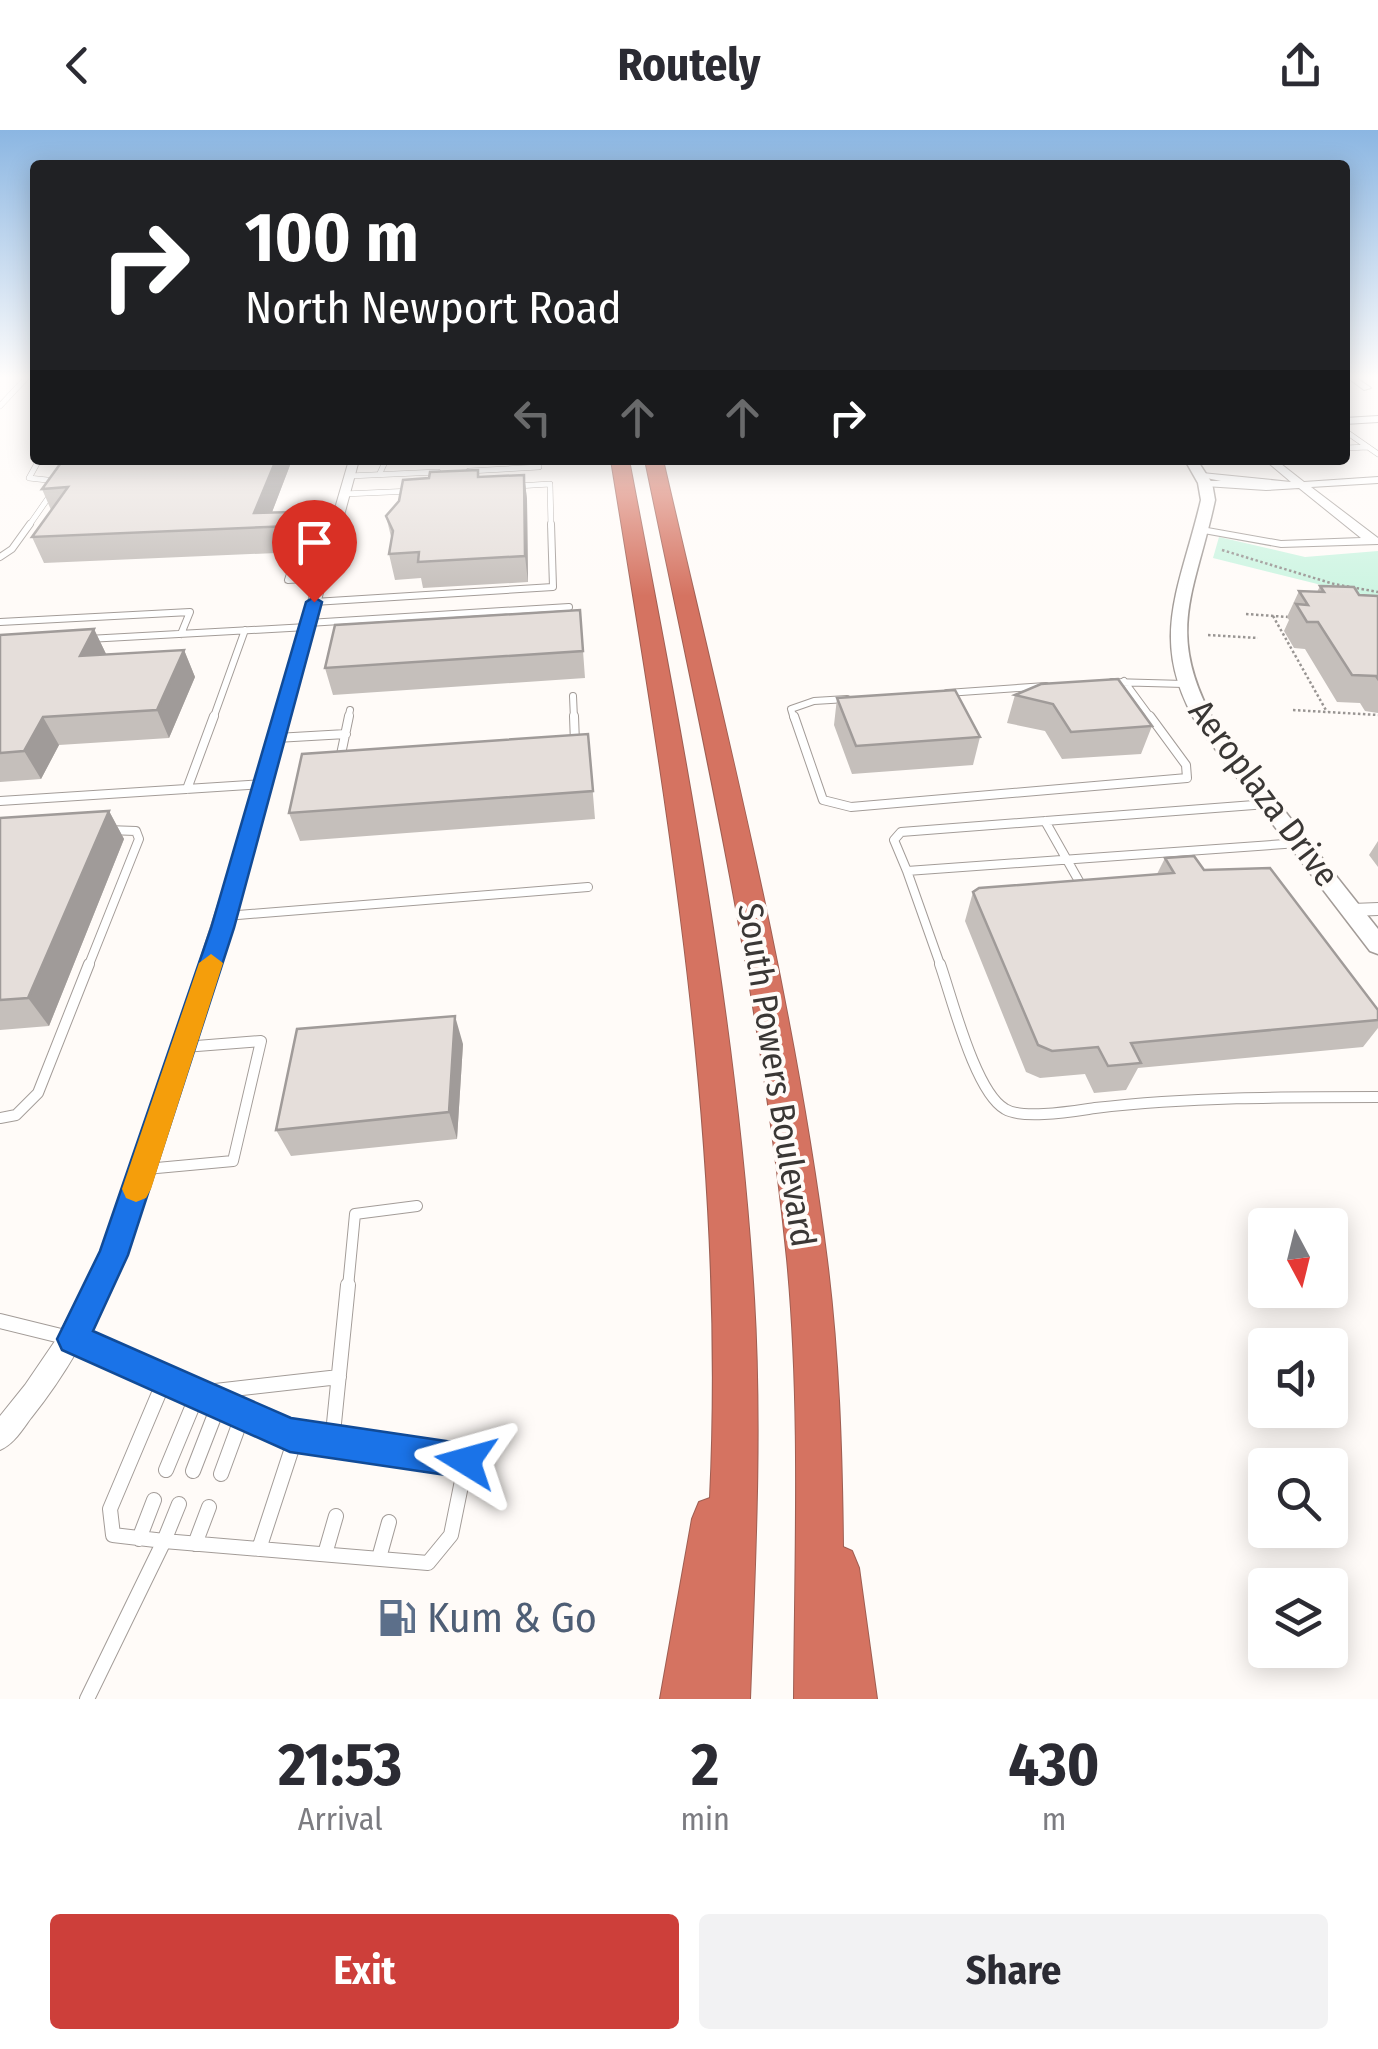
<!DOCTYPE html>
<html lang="en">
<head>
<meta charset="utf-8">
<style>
  body { margin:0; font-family:"Fira Sans Condensed",sans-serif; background:#f2f2f3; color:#2b2b33; height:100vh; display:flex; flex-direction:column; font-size:38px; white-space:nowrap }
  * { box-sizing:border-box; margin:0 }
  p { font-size:32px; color:#7c7c81 }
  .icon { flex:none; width:55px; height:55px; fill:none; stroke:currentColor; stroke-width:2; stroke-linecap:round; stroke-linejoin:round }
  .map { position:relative; height:1569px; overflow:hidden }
  .panel { display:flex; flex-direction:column; background:#fff; flex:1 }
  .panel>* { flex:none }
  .top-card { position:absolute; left:30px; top:30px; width:1320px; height:305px; border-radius:10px; box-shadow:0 5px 25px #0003; background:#202124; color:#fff; overflow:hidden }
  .needle { width:65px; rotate:173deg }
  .tools { position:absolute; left:1248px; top:1078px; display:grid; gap:20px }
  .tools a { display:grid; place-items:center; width:100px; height:100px; border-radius:10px; background:#fff; box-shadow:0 5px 25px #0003; font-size:50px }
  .pin { position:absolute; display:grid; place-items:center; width:85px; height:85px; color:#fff; margin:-102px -42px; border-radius:50% 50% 50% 0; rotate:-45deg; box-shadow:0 0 10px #0007 }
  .pin .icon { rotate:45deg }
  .me { position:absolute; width:110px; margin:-55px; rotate:278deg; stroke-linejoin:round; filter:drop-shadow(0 0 8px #0008) }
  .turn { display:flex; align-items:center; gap:35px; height:210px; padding:0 50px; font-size:45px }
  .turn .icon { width:130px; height:130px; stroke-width:2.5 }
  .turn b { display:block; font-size:70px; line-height:85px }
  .lanes { display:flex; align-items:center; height:95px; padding:0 50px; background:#0003; justify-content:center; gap:50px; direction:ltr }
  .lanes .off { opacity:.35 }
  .eta { display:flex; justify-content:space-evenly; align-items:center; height:170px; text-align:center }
  .eta b { font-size:60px; font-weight:700; line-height:70px }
  .action { display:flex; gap:20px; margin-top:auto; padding:20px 50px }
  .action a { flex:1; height:115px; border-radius:10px; background:#cd3f3a; color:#fff; font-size:40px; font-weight:700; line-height:115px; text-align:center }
  .action a+a { background:#f2f2f3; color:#2b2b33 }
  header { display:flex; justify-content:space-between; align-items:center; height:130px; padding:0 50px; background:#fff; font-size:45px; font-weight:700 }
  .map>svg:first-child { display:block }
</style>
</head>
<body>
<header><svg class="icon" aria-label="back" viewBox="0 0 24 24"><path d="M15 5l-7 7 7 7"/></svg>Routely<svg class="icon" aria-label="share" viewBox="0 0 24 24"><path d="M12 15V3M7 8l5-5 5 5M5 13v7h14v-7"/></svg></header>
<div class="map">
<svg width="1378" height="1569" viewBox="0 0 1378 1569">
  <rect width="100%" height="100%" fill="#fffbf8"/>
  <!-- green -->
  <path fill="#cdf5e2" d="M1219,407L1305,427L1378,421V469L1213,428Z"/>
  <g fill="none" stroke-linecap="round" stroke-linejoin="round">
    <!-- lane-far4 casing -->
    <g stroke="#a39c98" stroke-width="6">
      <path id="lane-far4" d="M0,276L28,246
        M1345,301L1378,324
        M1345,318L1368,317
        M39,330L29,348L56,351
        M469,341L539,337V330
        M379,345L386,330H391
        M349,346L438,342
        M517,356L550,354L551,397
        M344,364L412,361
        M28,397L51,364"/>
    </g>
    <!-- lane-far3 casing -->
    <g stroke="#a39c98" stroke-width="8">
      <path id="lane-far3" d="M0,427L12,419L30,394
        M294,432L288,450L321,448
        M314,472L553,457L551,394
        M0,492L190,482L181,504
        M308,493L569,477
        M88,509L307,497
        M1124,551L1152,589
        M1112,552L1184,554
        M947,563L1046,556
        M573,566L574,589
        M213,589L245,500
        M348,589L350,580
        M794,589L791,579L814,571L847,569"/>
    </g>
    <!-- lane-far2 casing -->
    <g stroke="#a39c98" stroke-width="10">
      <path id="lane-far2" d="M574,586L575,613
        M794,586L823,670L851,677L1187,648L1186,635L1150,586
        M276,608L346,604
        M340,629L349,586
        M187,659L214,586
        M0,671L263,654
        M1267,674L901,702L894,710L907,741L1299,713
        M1045,691L1084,760
        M907,741L941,837
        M226,786L588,757
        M88,837L139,709L136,701L107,700"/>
    </g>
    <!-- lane-far1 casing -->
    <g stroke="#a39c98" stroke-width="12">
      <path id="lane-far1" d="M940,834C952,868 975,962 1005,979C1023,990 1074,981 1095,978C1190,967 1283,967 1378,967
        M0,988L16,985L38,963L89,834
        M146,1039L233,1031L261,911L184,917
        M348,1157L355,1084L417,1076"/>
    </g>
    <!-- lane casing -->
    <g stroke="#a39c98" stroke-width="16">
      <path id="lane" d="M0,1191L73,1209L290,1305L466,1331L451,1405L428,1433L164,1411L87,1569
        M165,1249L110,1379L113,1405L164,1411L179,1374
        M332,1313L348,1155
        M166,1340L198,1263L339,1247
        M193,1341L219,1274
        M221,1344L243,1284
        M139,1409L154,1370
        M195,1414L209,1377
        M259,1419L296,1306
        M325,1424L336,1386
        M379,1428L389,1392"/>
    </g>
    <!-- street casing -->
    <g stroke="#a39c98" stroke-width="2">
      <path id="street" d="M1345,246H1354L1371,258L1364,260Z
        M1378,286V292L1345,294V288Z
        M349,330H359C306,526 254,721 194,914C154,1043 117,1182 31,1288C22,1300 14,1314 0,1320V1286L25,1255L55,1211L81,1164L101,1121L138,1023L242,700Z
        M1265,330H1276L1304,352L1378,347V353L1311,357L1378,408V414L1281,417L1198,402L1196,400L1202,397L1281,411L1361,408L1299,358L1266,360L1205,356L1201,355V351H1221L1197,346L1202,343L1291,352Z
        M1378,773V785L1352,786L1343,780L1352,774Z"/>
    </g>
    <!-- secondary casing -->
    <g stroke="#a39c98" stroke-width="3">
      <path id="secondary" d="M1185,330H1197L1212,353L1215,370C1195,464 1164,501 1215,593L1378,799V824L1370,821L1200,599C1146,511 1180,460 1201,370L1198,353Z"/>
    </g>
    <!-- highway casing -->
    <g stroke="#9f5e52" stroke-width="2">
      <path id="highway" d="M611,330H629C682,607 737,885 754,1168C762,1301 755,1436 750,1569H660L692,1389L699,1372L710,1368C727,1018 667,674 611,330Z
        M645,330H663C724,595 793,860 827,1130C839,1225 842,1321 843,1417L852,1421L859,1438L877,1569H794C795,1423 801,1275 787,1129C760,859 700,595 645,330Z"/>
    </g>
    <!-- path -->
    <path stroke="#999593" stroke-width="2.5" stroke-dasharray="2.5 2.5" stroke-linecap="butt" d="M1222,420L1334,454L1378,462
      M1246,484L1288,487
      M1273,486L1327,582
      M1208,505L1258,508
      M1293,580L1378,585"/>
    <!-- lane-far4 -->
    <use href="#lane-far4" stroke="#fff" stroke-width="5"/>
    <!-- lane-far3 -->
    <use href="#lane-far3" stroke="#fff" stroke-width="6"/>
    <!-- lane-far2 -->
    <use href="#lane-far2" stroke="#fff" stroke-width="8"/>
    <!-- lane-far1 -->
    <use href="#lane-far1" stroke="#fff" stroke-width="10"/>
    <!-- lane -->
    <use href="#lane" stroke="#fff" stroke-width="14"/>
    <!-- street -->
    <use href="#street" fill="#fff" fill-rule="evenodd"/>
    <!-- secondary -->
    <use href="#secondary" fill="#fff" fill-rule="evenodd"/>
    <!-- highway -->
    <use href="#highway" fill="#d57361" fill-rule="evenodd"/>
  </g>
  <!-- wall -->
  <path fill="#c5bfbb" d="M63,330H292L272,382H292L299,406V422L44,433L32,407L51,380L42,359Z
    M478,340L479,347L524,345L527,369L528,452L423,458L421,448L395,450L389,424L392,411L386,386L429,348Z
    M1320,456L1359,465L1378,466V583L1365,581L1360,573L1337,572L1305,519L1294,518L1284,501L1289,490L1287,487L1299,461L1317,462Z
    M580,480L585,548L333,565L325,538Z
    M94,499L106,524L184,520L195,547L169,608L59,615L41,649L0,652V505Z
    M1015,565L1152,596L1141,624L1062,629L1045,601L1007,593Z
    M837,568L980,607L973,635L852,644L834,595Z
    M588,604L595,689L300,711L289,683Z
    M109,681L124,709L49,896L0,900V688Z
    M1378,711V737L1369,725Z
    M1165,728L1204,740L1378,880V898L1363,917L1138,938L1126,960L1094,963L1085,944L1040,948L1026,942L965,791L973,762L1157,744Z
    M463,914L457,1009L291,1026L276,1000Z"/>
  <!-- shaded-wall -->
  <path fill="#a09b99" d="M276,330H292L266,398L254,383Z
    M524,345L527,369L528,452L525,426Z
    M292,382L299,406V422L292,396Z
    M94,499L107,526H80Z
    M184,520L195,547L169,608L157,580Z
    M43,587L59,615L41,649L24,621Z
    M109,681L124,709L49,896L28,868Z
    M455,886L463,914L457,1009L449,982Z"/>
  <!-- building -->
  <path fill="#e5deda" stroke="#a09b99" stroke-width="2.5" d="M63,330H276L254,383L292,382V396L32,407L68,357L42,359Z
    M478,340V347L524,345L525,426L418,432L419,422L389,424L393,401L386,386L399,371L403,350L429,348L430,342Z
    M1320,456L1354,457L1359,465L1378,466V549L1376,546L1352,545L1318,492H1307L1296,474L1308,475L1299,461L1324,462Z
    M580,480L583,521L325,538L335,495Z
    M94,499L80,526L184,520L157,580L43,587L24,621L0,623V505Z
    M1118,549L1152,596L1071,602L1053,574L1015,565L1041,554Z
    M955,560L980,607L856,616L837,568Z
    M588,604L593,661L289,683L302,624Z
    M109,681L28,868L0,870V688Z
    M1194,726L1204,740L1270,738L1378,880V890L1131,913L1141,933L1108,936L1098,917L1052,921L1038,915L973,762L979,758L1174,743L1165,728Z
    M455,886L449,982L276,1000L297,899Z"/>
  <!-- sky -->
  <linearGradient id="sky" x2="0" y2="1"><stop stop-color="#8bb6e2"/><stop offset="0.53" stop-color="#fffdfc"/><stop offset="1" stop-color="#fffdfc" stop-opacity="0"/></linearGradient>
  <rect width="1378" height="466" fill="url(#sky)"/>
  <!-- route -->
  <path fill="#1a73e8" stroke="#114b97" stroke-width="2.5" d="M314,467L322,472L234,798L128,1125L93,1201L291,1288L466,1314L478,1319L483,1331L478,1343L466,1348L290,1322L62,1220L57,1209L100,1121L211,798L306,472Z"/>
  <!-- slow -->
  <path fill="#f59e0b" d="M211,824L223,833L151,1059L146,1068L136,1072L126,1068L122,1059L199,833Z"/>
  <!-- icons -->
  <defs>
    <g id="fuel-bare" transform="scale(3)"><path d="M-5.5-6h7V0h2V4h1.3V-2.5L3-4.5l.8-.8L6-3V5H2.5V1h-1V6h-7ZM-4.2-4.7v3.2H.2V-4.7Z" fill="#5c6f8a" stroke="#fffbf8" stroke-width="2.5" paint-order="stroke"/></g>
  </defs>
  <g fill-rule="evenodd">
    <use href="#fuel-bare" x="397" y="1488"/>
  </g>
  <g text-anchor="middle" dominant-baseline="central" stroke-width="8" stroke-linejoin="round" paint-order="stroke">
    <!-- street labels -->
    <g font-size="35" fill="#3a3735" stroke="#fffbf8">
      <text transform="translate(1264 663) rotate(53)">Aeroplaza Drive</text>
      <text transform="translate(777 945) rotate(81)">South Powers Boulevard</text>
    </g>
    <!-- near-service labels -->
    <g font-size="42" fill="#4e5e75" stroke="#fffbf8" text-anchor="start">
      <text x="427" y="1488">Kum &amp; Go</text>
    </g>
  </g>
</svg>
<div class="tools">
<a><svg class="needle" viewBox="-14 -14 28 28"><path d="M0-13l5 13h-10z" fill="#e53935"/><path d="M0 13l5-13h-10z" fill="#7c7c81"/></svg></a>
<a><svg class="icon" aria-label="sound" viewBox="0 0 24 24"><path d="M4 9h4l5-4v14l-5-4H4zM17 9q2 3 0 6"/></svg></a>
<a><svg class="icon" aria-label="search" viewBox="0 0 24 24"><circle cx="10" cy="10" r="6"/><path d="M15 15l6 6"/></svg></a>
<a><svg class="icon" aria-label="layers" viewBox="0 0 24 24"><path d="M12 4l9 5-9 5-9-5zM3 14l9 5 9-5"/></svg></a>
</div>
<div class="pin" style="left:314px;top:472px;background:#d93025"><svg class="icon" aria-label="arrive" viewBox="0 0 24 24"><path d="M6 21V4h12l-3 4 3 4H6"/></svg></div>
<svg class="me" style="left:466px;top:1331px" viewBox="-20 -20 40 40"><path d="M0-17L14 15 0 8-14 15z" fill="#1a73e8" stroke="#fff" stroke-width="4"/></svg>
<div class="top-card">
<div class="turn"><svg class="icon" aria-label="right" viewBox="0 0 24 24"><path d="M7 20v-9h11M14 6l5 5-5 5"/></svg><div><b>100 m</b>North Newport Road</div></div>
<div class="lanes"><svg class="icon off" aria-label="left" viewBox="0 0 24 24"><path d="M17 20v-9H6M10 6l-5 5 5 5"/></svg><svg class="icon off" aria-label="ahead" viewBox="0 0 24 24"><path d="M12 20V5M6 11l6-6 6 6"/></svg><svg class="icon off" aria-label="ahead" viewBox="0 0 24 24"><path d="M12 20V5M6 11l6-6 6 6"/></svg><svg class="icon" aria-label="right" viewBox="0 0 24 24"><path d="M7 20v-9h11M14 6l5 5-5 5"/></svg></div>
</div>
</div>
<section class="panel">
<div class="eta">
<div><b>21:53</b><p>Arrival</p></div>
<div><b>2</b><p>min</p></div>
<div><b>430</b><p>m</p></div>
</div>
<div class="action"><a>Exit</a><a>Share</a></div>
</section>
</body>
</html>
